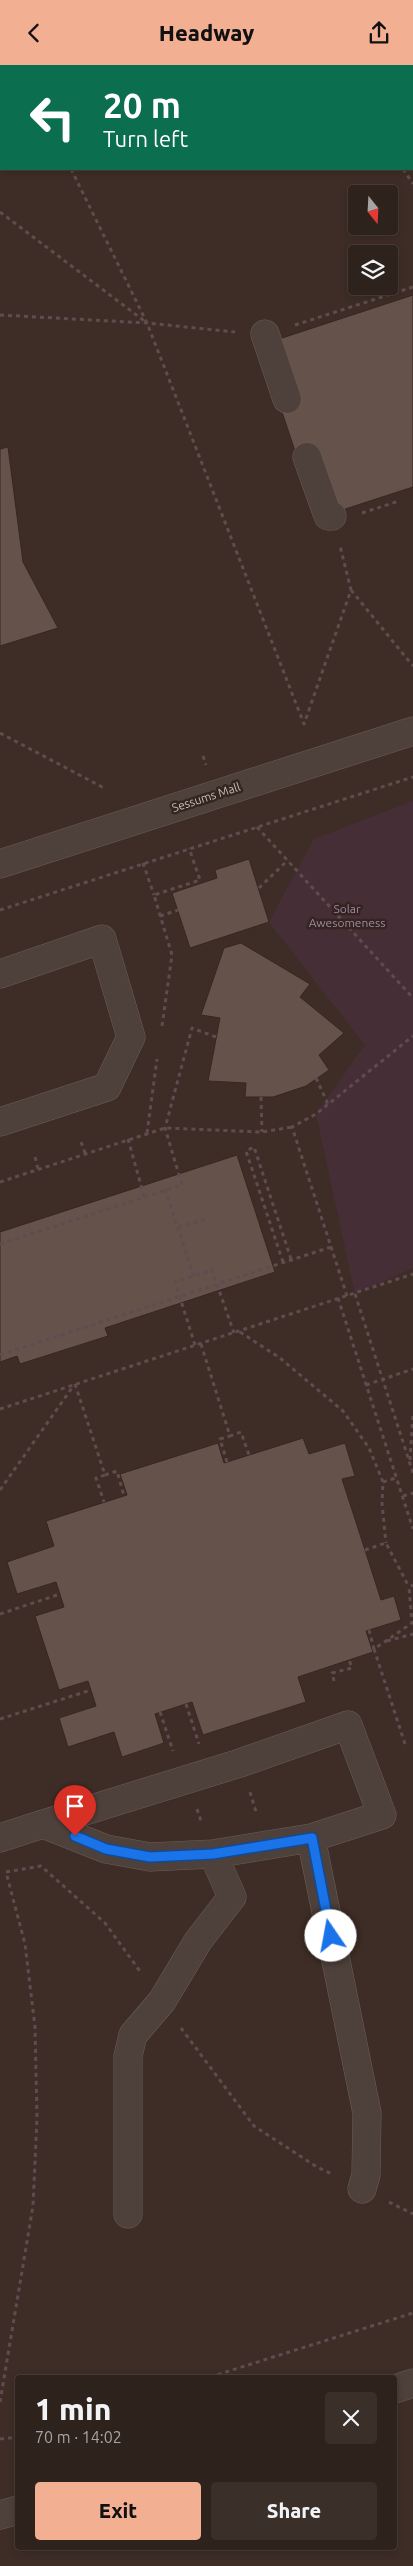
<!DOCTYPE html>
<html lang="en">
<head>
<meta charset="utf-8">
<style>
  body { margin:0; font-family:Ubuntu,sans-serif; background:#3a2f29; color:#f1f3f6; height:100vh; display:flex; flex-direction:column; font-size:19px; white-space:nowrap }
  * { box-sizing:border-box; margin:0 }
  p { font-size:16px; color:#a7a4a3 }
  .icon { flex:none; width:28px; height:28px; fill:none; stroke:currentColor; stroke-width:2; stroke-linecap:round; stroke-linejoin:round }
  .map { position:relative; flex:1; overflow:hidden }
  .drawer { position:absolute; left:15px; top:2310px; width:382px; height:175px; display:flex; flex-direction:column; background:#2e221c; border-radius:5px; box-shadow:0 2px 8px #0003,0 0 0 1px #493f3b }
  .drawer>* { flex:none }
  .top-card { position:absolute; left:0px; top:0px; width:414px; height:105px; box-shadow:0 2px 8px #0003,0 0 0 1px #493f3b; background:#0b6e4f; color:#fff; overflow:hidden }
  .needle { width:32px; rotate:162deg }
  .fabs { position:absolute; left:348px; top:120px; display:grid; gap:10px }
  .fabs a { display:grid; place-items:center; width:50px; height:50px; border-radius:5px; background:#2e221c; box-shadow:0 2px 8px #0003,0 0 0 1px #493f3b; font-size:25px }
  .pin { position:absolute; display:grid; place-items:center; width:42px; height:42px; color:#fff; margin:-51px -21px; border-radius:50% 50% 50% 0; rotate:-45deg; box-shadow:0 0 5px #0007 }
  .pin .icon { rotate:45deg }
  .me { position:absolute; width:55px; margin:-28px; rotate:348deg; stroke-linejoin:round; filter:drop-shadow(0 0 4px #0008) }
  .turn { display:flex; align-items:center; gap:18px; height:105px; padding:0 20px; font-size:22px }
  .turn .icon { width:65px; height:65px; stroke-width:2.5 }
  .turn b { display:block; font-size:35px; line-height:42px }
  .round { display:grid; place-items:center; flex:none; width:52px; height:52px; border-radius:5px; background:#3a2f29 }
  .headline { display:flex; align-items:center; justify-content:space-between; height:85px; padding:0 20px }
  h1 { font-size:30px; font-weight:800; line-height:38px }
  .primary-button { display:flex; gap:10px; margin-top:auto; padding:10px 20px }
  .primary-button a { flex:1; height:58px; border-radius:5px; background:#f2af92; color:#111; font-size:20px; font-weight:800; line-height:58px; text-align:center }
  .primary-button a+a { background:#3a2f29; color:#f1f3f6 }
  header { display:flex; justify-content:space-between; align-items:center; height:65px; padding:0 20px; background:#f2af92; color:#111; font-size:22px; font-weight:800 }
  .map>svg:first-child { display:block }
</style>
</head>
<body>
<header><svg class="icon" aria-label="back" viewBox="0 0 24 24"><path d="M15 5l-7 7 7 7"/></svg>Headway<svg class="icon" aria-label="share" viewBox="0 0 24 24"><path d="M12 15V3M7 8l5-5 5 5M5 13v7h14v-7"/></svg></header>
<div class="map">
<svg width="413" height="2501" viewBox="0 0 413 2501">
  <rect width="100%" height="100%" fill="#3e2d26"/>
  <!-- green -->
  <path fill="#462e36" d="M413,736V1203L355,1229L316,1049L365,980L269,857L314,774Z"/>
  <!-- building -->
  <path fill="#65524b" stroke="#352721" d="M413,230V422L333,448L298,395L279,338L276,275Z
    M8,382L23,497L58,563L0,581V384Z
    M249,794L269,857L190,883L172,828L217,813L215,805Z
    M241,878L310,919L300,932L344,968L319,990L329,1005L306,1021L273,1032H245L246,1018L208,1016L220,953L201,950L224,883Z
    M237,1090L275,1207L105,1263L108,1271L20,1299L17,1291L0,1297V1167Z
    M303,1373L309,1389L345,1378L355,1411L342,1414L365,1485L381,1535L394,1531L401,1555L366,1566L373,1587L298,1612L306,1637L203,1670L192,1637L155,1649L164,1678L122,1692L114,1667L68,1682L59,1653L96,1641L88,1616L59,1625L35,1551L64,1542L56,1517L17,1529L7,1497L54,1481L46,1456L127,1430L120,1409L218,1378L224,1398Z"/>
  <g fill="none" stroke-linecap="round" stroke-linejoin="round">
    <!-- minor casing -->
    <g stroke="#6c5e58" stroke-width="29">
      <path id="minor" d="M265,269L287,334
        M307,392L328,451H332
        M0,799L413,666
        M0,909L102,874L131,972L107,1022L0,1057
        M43,1759L240,1698L348,1660L382,1750L311,1773
        M0,1773L43,1759L106,1784L150,1792L213,1789L311,1773L367,2048L366,2110L362,2124
        M128,2149V1991L133,1970L162,1936L198,1876L232,1832L213,1789
        M395,2324L413,2318
        M0,2450L18,2445"/>
    </g>
    <!-- path -->
    <path stroke="#604b50" stroke-width="3" stroke-dasharray="4 4" stroke-linecap="butt" d="M22,0L23,1
      M338,0L339,1
      M0,28L1,27
      M71,104L147,258L304,659L351,525L340,481
      M403,104L413,119
      M0,147L147,258
      M0,250L147,258L235,267
      M295,260L413,222
      M362,448L399,436
      M351,525L413,601
      M0,668L104,723
      M203,691L206,700
      M257,762L413,933
      M143,798L154,830
      M259,823L288,795
      M0,845L413,712
      M160,851L178,845
      M162,961L172,890L154,830L200,815L189,783
      M316,1013L328,1039
      M261,1032L262,1067
      M147,1068L157,994
      M128,1074L144,1131
      M81,1077L85,1088
      M35,1092L38,1104
      M0,1117L165,1063L262,1067L292,1062
      M165,1124L194,1211
      M178,1162L208,1154
      M0,1179L182,1120L165,1063L192,963L216,972
      M283,1197L246,1086L254,1082L291,1194
      M355,1229L413,1408
      M347,1231L292,1062L316,1049L413,971
      M338,1233L413,1464
      M240,1267L280,1293L343,1346L369,1383L383,1417L382,1439L386,1478
      M201,1279L230,1371L241,1367L249,1390
      M195,1280L175,1217L212,1205L234,1268
      M0,1290L331,1182
      M75,1319L105,1410L96,1413L104,1437
      M366,1320L413,1304
      M0,1344L413,1209
      M410,1395L413,1349
      M227,1397L220,1374L230,1371
      M105,1410L117,1406L124,1431
      M383,1417L396,1413
      M0,1425L74,1320
      M403,1431L413,1428
      M365,1485L386,1478L409,1522
      M0,1549L60,1529
      M369,1565L374,1584
      M387,1576L413,1569
      M334,1616L332,1608L352,1603L349,1595
      M186,1639L199,1679
      M160,1647L173,1686
      M0,1654L91,1625
      M405,1679L374,1584L412,1558L409,1522L413,1520
      M250,1727L257,1750
      M197,1744L202,1759
      M181,1963L254,2061L317,2102L334,2110
      M389,2137L413,2149
      M210,2312L413,2248
      M0,2337L33,2141L37,2053L35,1962L25,1879L6,1807L41,1801L105,1858L142,1909
      M0,2374L18,2372"/>
    <!-- minor -->
    <use href="#minor" stroke="#4e403a" stroke-width="28"/>
  </g>
  <g fill="none" stroke-linecap="round" stroke-linejoin="round">
    <!-- route casing -->
    <g stroke="#114b97" stroke-width="12">
      <path id="route" d="M75,1771L106,1784L150,1792L213,1789L312,1773L331,1871"/>
    </g>
    <!-- route -->
    <use href="#route" stroke="#1a73e8" stroke-width="9"/>
  </g>
  <g text-anchor="middle" dominant-baseline="central" stroke-width="5" stroke-linejoin="round" paint-order="stroke">
    <!-- street labels -->
    <g font-size="12" fill="#c9bcb7" stroke="#33251f">
      <text transform="translate(206 732) rotate(-18)">Sessums Mall</text>
    </g>
    <!-- park labels -->
    <g font-size="12" fill="#a585a8" stroke="#33251f">
      <text x="347" y="843">Solar<tspan x="347" dy="14">Awesomeness</tspan></text>
    </g>
  </g>
</svg>
<div class="fabs">
<a><svg class="needle" viewBox="-14 -14 28 28"><path d="M0-13l5 13h-10z" fill="#e53935"/><path d="M0 13l5-13h-10z" fill="#a7a4a3"/></svg></a>
<a><svg class="icon" aria-label="layers" viewBox="0 0 24 24"><path d="M12 4l9 5-9 5-9-5zM3 14l9 5 9-5"/></svg></a>
</div>
<div class="pin" style="left:75px;top:1771px;background:#d93025"><svg class="icon" aria-label="arrive" viewBox="0 0 24 24"><path d="M6 21V4h12l-3 4 3 4H6"/></svg></div>
<svg class="me" style="left:331px;top:1871px" viewBox="-20 -20 40 40"><circle r="19" fill="#fff"/><path d="M0-13L10 11 0 6-10 11z" fill="#1a73e8"/></svg>
<div class="top-card">
<div class="turn"><svg class="icon" aria-label="left" viewBox="0 0 24 24"><path d="M17 20v-9H6M10 6l-5 5 5 5"/></svg><div><b>20 m</b>Turn left</div></div>
</div>
<section class="drawer">
<div class="headline"><div><h1>1 min</h1><p>70 m · 14:02</p></div><a class="round"><svg class="icon" aria-label="close" viewBox="0 0 24 24"><path d="M6 6l12 12M18 6L6 18"/></svg></a></div>
<div class="primary-button"><a>Exit</a><a>Share</a></div>
</section>
</div>
</body>
</html>
